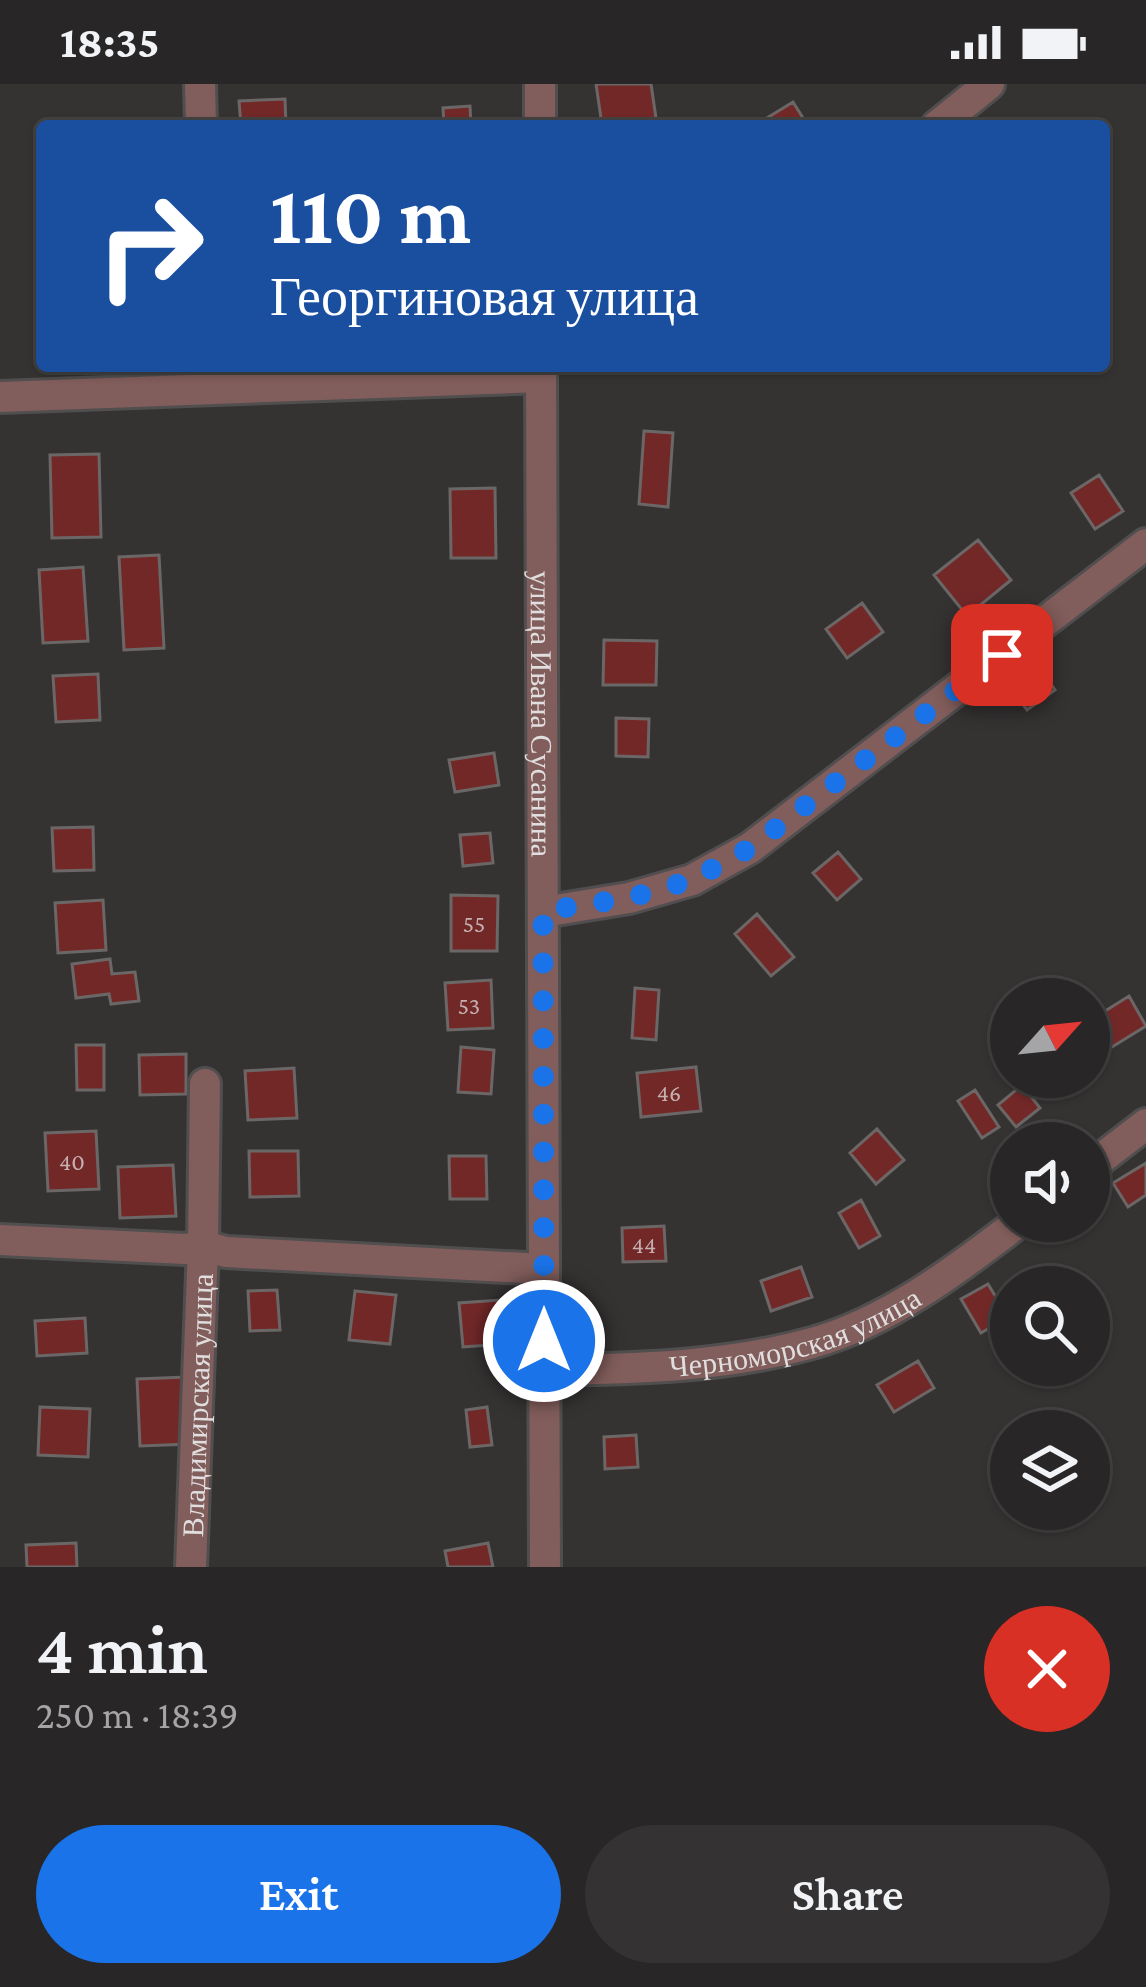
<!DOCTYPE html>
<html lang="en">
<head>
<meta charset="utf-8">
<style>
  body { margin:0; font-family:"Crimson Pro",serif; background:#343232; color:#f1f3f6; height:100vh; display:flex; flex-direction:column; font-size:45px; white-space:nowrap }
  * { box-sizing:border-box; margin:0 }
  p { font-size:39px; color:#a5a5a7 }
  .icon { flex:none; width:66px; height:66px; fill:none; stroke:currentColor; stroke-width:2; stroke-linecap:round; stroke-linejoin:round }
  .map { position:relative; height:1483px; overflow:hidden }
  .side { display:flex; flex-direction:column; background:#282626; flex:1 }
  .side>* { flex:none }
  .banner { position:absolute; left:36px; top:36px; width:1074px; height:252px; border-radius:12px; box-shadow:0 3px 9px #0004,0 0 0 3px #444343; background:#1a4fa0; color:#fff; overflow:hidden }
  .needle { width:78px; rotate:63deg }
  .fabs { position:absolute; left:990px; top:894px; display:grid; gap:24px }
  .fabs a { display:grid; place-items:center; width:120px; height:120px; border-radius:50%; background:#282626; box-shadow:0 3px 9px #0004,0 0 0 3px #444343; font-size:60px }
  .pin { position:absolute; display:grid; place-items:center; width:102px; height:102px; color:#fff; margin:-51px; border-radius:24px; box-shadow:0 6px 18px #0006 }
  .me { position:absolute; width:132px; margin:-66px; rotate:0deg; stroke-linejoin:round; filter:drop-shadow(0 0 9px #0008) }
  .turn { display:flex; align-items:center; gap:42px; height:252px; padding:0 36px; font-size:54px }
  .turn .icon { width:156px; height:156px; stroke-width:2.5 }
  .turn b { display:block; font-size:84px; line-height:102px }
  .round { display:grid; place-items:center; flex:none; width:126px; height:126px; border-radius:63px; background:#343232 }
  .summary { display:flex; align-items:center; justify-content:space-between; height:204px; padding:0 36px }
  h1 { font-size:72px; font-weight:600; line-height:90px }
  .action { display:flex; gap:24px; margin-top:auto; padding:24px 36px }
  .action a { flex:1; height:138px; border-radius:72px; background:#1a73e8; color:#fff; font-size:48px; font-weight:600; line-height:138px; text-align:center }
  .action a+a { background:#343232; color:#f1f3f6 }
  .status { display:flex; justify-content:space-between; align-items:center; height:84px; padding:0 60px; background:#282626; direction:ltr }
  .status svg { height:33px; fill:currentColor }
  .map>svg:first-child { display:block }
</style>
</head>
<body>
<div class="status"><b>18:35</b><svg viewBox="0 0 49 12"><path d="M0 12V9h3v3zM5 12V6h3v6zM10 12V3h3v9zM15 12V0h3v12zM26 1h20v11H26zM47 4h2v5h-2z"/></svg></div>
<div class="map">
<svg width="1146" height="1483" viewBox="0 0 1146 1483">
  <rect width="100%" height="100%" fill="#353232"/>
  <!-- building -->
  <path fill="#732828" stroke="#6b6766" stroke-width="3" d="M596,0H651L656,34L602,41Z
    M285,15L286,42H241L239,17Z
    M793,18L808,42H754Z
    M470,22L471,42H444L443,24Z
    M644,347L673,349L668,423L639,420Z
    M99,370L101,453L52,454L50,371Z
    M1099,391L1123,427L1095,445L1071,409Z
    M495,404L496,474H451L450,405Z
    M978,456L1011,496L967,532L934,491Z
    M159,471L164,564L124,566L119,473Z
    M83,483L88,557L43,559L39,486Z
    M862,519L883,548L847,574L826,545Z
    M604,556L657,557L656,601H603Z
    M1042,587L1055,606L1027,626L1013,607Z
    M98,590L100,636L56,638L53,592Z
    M616,634L649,635L648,673L616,672Z
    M494,669L499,701L455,708L449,676Z
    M93,743L94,786L54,787L52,744Z
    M490,749L493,779L463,782L460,751Z
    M838,768L861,795L837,816L813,789Z
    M451,811L498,812L497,867H451Z
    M103,816L106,866L58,869L55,819Z
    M757,830L794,873L771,892L735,850Z
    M110,875L112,890L135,888L139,917L111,920L109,910L76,914L72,880Z
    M491,896L493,944L448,946L445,899Z
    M635,904L659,906L656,956L632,954Z
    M1129,912L1146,942L1112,963L1094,934Z
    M76,961H104V1006H77Z
    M461,963L494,966L491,1010L458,1008Z
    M186,970V1010L140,1011L139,971Z
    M696,983L701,1027L641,1033L637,989Z
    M294,984L297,1034L248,1036L245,987Z
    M1022,1001L1040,1024L1016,1043L998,1021Z
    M975,1006L999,1043L982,1054L958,1017Z
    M877,1045L904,1076L876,1100L850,1069Z
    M96,1047L99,1105L48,1107L45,1049Z
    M249,1067H298L299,1112L250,1113Z
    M449,1072H486L487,1115H450Z
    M1146,1079V1111L1128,1123L1113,1099Z
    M173,1081L176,1132L120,1134L118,1083Z
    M861,1116L880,1152L859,1164L839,1129Z
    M664,1142L666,1177L623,1178L622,1144Z
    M801,1183L812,1213L771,1227L761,1197Z
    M988,1200L1008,1233L981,1249L961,1215Z
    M277,1206L280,1246L250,1247L248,1207Z
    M355,1207L396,1211L390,1260L349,1256Z
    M500,1216L503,1260L463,1263L459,1219Z
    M85,1234L87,1269L37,1272L35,1237Z
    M918,1277L934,1304L894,1328L877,1301Z
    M187,1293L191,1360L140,1362L137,1295Z
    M40,1323L90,1325L88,1373L38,1371Z
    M487,1323L492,1361L470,1363L466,1326Z
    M636,1351L638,1383L605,1385L604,1353Z
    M76,1459L77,1483H27L26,1461Z
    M488,1459L493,1483H448L445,1467Z"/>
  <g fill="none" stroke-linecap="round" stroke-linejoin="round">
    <!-- minor casing -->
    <g stroke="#504e4e" stroke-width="36">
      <g id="minor">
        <path d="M200,0L201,42"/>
        <path d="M540,0V42"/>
        <path d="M937,42L989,0"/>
        <path id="s1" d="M541,282L545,1483"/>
        <path d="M0,313L541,293"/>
        <path d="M543,828L629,814L692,796L750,764L1146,460"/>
        <path d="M1089,1084L1146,1040"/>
        <path d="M0,1156L185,1165L203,1162L226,1168L544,1185"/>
        <path id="s2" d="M545,1286C634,1285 726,1283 812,1259C888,1238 958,1185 1020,1137"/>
        <path id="s3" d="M191,1483L203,1162L205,1000"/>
      </g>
    </g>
    <!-- minor -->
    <use href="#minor" stroke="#815d5b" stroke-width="30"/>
  </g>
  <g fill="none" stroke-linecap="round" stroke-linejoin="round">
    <!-- route -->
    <path stroke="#1a73e8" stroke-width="21" stroke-dasharray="0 37.8" d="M544,1257L543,827L629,814L692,796L750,764L1002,571"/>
  </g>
  <g text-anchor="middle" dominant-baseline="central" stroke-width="12" stroke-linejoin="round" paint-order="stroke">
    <!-- number labels -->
    <g font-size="24" fill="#c5b0b0">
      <text x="474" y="839">55</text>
      <text x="469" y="921">53</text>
      <text x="669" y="1008">46</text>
      <text x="72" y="1077">40</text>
      <text x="644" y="1160">44</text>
    </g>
    <!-- street labels -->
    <g font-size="30" fill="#e0dede" stroke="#1c1a1a">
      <text stroke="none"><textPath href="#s1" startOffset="348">улица Ивана Сусанина</textPath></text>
      <text stroke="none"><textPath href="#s2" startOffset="255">Черноморская улица</textPath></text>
      <text stroke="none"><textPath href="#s3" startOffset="162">Владимирская улица</textPath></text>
    </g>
  </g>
</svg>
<div class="fabs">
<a><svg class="needle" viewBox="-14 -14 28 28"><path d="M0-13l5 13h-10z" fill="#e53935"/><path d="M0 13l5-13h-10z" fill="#a5a5a7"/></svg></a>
<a><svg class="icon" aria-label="sound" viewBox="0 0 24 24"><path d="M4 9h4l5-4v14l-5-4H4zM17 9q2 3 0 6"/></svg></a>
<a><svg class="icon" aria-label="search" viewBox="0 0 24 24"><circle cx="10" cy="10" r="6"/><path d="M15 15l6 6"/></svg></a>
<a><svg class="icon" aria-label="layers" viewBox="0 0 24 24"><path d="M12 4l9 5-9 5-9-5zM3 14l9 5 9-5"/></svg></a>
</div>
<div class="pin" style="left:1002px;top:571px;background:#d93025"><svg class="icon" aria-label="arrive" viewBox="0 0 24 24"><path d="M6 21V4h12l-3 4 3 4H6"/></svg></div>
<svg class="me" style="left:544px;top:1257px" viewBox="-20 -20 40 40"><circle r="17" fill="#1a73e8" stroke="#fff" stroke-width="3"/><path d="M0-11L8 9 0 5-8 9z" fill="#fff"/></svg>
<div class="banner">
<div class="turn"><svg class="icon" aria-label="right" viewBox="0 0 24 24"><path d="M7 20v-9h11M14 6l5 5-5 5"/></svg><div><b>110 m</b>Георгиновая улица</div></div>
</div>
</div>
<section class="side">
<div class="summary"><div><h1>4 min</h1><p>250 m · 18:39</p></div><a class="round" style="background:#d93025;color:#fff"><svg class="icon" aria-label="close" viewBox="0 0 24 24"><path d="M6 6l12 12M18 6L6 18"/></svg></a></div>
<div class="action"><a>Exit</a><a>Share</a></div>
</section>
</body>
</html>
